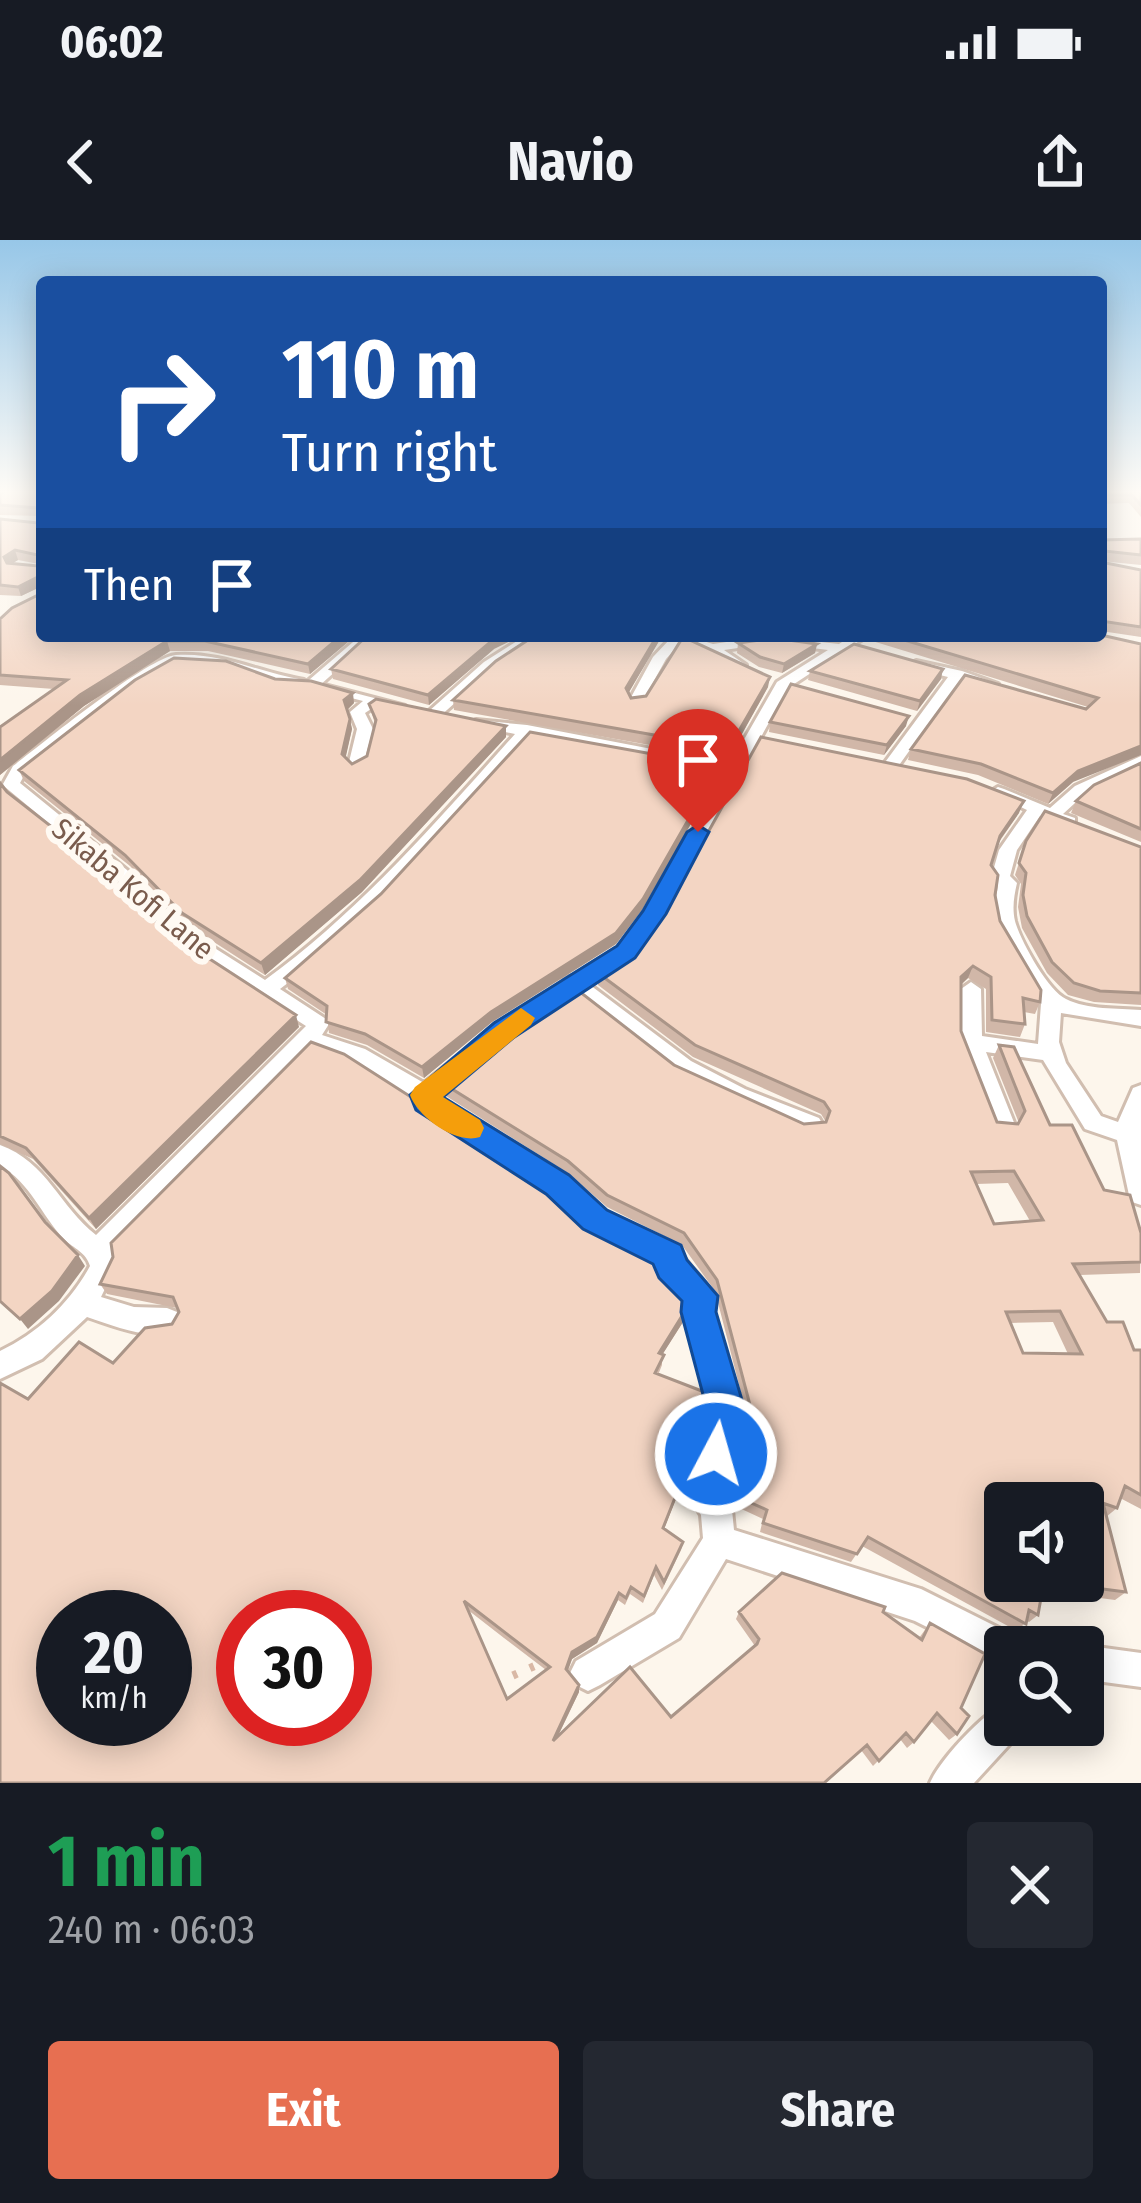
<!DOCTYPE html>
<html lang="en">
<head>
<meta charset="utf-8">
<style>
  body { margin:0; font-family:"Fira Sans Condensed",sans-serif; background:#242831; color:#f1f3f6; height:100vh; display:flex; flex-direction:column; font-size:45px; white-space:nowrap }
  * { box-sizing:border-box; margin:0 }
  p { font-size:39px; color:#9ea1a6 }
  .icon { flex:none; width:66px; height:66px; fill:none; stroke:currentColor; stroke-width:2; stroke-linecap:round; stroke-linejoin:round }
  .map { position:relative; height:1543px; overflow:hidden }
  .sheet { display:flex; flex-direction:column; background:#171b24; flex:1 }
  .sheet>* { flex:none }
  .hud { position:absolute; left:36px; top:36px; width:1071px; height:366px; border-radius:12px; box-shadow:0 6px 30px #0003; background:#1a4fa0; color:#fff; overflow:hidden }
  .buttons { position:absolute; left:984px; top:1242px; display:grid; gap:24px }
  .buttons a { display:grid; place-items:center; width:120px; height:120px; border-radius:12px; background:#171b24; box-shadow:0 6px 30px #0003; font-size:60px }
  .speed { position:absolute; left:36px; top:1350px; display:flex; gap:24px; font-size:60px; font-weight:700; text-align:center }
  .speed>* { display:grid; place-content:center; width:156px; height:156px; border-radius:50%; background:#171b24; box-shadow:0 6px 30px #0003; line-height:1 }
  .speed small { font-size:30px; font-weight:400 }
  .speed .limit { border:18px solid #d22; background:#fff; color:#111 }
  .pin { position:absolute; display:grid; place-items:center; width:102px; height:102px; color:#fff; margin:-123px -51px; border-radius:50% 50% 50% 0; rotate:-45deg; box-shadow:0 0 12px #0007 }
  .pin .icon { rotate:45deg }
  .me { position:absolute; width:132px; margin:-66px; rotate:6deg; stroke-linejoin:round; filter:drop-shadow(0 0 9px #0008) }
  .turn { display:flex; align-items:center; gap:42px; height:252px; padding:0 48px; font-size:54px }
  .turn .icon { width:156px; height:156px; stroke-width:2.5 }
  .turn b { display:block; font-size:84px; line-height:102px }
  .then { display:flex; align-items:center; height:114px; padding:0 48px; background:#0003; gap:24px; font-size:45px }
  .round { display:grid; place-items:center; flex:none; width:126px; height:126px; border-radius:12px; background:#242831 }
  .head { display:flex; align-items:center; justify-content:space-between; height:204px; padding:0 48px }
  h1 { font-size:72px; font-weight:700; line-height:90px; color:#1e9e55 }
  .cta { display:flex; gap:24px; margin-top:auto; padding:24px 48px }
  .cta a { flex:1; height:138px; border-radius:12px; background:#e76f51; color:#fff; font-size:48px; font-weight:700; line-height:138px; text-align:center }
  .cta a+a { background:#242831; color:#f1f3f6 }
  .status { display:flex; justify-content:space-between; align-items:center; height:84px; padding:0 60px; background:#171b24; direction:ltr }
  .status svg { height:33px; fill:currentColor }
  header { display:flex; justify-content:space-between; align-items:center; height:156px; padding:0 48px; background:#171b24; font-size:54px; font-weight:700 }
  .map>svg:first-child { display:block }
</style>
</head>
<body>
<div class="status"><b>06:02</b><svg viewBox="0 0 49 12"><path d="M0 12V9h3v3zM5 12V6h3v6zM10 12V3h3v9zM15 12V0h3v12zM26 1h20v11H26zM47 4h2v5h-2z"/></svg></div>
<header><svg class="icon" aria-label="back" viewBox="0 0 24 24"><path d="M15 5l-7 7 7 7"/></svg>Navio<svg class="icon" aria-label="share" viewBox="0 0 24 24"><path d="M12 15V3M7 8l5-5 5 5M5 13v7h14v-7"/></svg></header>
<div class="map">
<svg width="1141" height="1543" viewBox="0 0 1141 1543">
  <rect width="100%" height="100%" fill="#fdf6ec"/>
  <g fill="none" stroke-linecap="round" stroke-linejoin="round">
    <!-- minor casing -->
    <g stroke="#d1beb0" stroke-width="6">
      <path id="minor" d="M360,396H375L319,446H309V440Z
        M525,396H541L494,428L438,478H428V472L484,422Z
        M667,396H687L713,404L767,396L839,404L851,396H867L788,448L661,678L633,717L590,745L691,821L745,849L819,878L823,885L819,892L811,894L693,843L659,822L575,755L511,796L438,857L566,937L604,971L678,1007C689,1034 716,1040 713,1072L743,1177L720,1249L732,1270L734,1290L921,1349L1017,1397L1021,1407H1005V1426L915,1381L726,1319L679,1398L600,1445L588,1451L576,1445L570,1433L576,1421L655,1374L703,1298L701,1275L687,1252L713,1177L685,1072L687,1060L662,1035L657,1022L586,987L548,951L419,868L415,860L349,821L313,808L185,935L113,1013L116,1026L101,1057L134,1067L167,1068L177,1072L181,1081L177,1090C147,1101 115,1086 87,1077L42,1119L0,1139V1111C38,1093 70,1063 90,1026C86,1012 74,1009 64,999C41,975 30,942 0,926V905C47,922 60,967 96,995L306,786L264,759L255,757L252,751L169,696L115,638L5,547L3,544L13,526C42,504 148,417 176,415C222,412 260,433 304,440V446L278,445L230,427L176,423L136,447L26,532L20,543L127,630L183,688L265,740C360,671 437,581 515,494L476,486V480L527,485L730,524L777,442L828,410L773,403L724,410L746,425V431L741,432L707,411L681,402L666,419L641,464H631L629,461L653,417L670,399ZM529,497L725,533L646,672L619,707L573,736L565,738L562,743L495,786L424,843L365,809L322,795L329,784L326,779L280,749C375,678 451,586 529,497Z
        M916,421L962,431L998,444L991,448L960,440L897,528H885L883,525L948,437L911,428L909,425Z
        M324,445L405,466L398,470L377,465L365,473L373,489L362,529H350L348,526L357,489L350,472L363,461L324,451Z
        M1141,516V527L1087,552L1063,574L1075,578V586H1063L1040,576L1017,610L1010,636L1017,643C1014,656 1012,668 1015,681C1020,700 1048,751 1066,759C1088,770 1117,768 1141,770V786L1061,773L1059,802L1066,823L1101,876L1118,882L1133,848L1141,845V965L1132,962L1129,955L1117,900L1085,889L1043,820L986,812L1015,885L1011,892L1003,894L995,892L960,802L961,749L971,742L981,749L982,796L1038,804L1041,764L1000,692L995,666L998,645L991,638L999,610L1027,570L990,552L998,547L1004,549L1050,568L1075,546Z
        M1104,1408L1141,1413V1447L1104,1442L1083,1448V1414Z
        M1005,1464V1485H1022L1018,1495L974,1543H930C940,1520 982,1474 1005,1464Z"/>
    </g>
    <!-- path -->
    <path stroke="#d9b8a5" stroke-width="8" stroke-dasharray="4.5 14" stroke-linecap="butt" d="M496,1443L539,1424"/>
    <!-- minor -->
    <use href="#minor" fill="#fff" fill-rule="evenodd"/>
  </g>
  <!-- wall -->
  <path fill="#d1b7a8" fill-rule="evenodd" d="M42,250V396H355L310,434L208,411H170L84,466L0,535V487L54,449L0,445V379L40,354L42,348L40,347L21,356L0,355V279L38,283L41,276L0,275V254ZM18,320L39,324L38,326L12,323Z
    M1101,250L1141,251V277L1129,263L1101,264Z
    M1101,280L1107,286L1104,295L1101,296V300L1141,299V325L1101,321Z
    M1101,322L1141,330V397L1101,391Z
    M534,396H662L628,453L631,458L768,447L728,519L454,470L453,460Z
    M808,396H843L838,399Z
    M868,396H1101L1141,404L1073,542L1048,564L978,535L908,520L911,509L1088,467L869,400Z
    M738,403L817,404L815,413L782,433L759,427L737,413Z
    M494,409L429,465L333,439L331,429Z
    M810,431L941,439L917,471L808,440Z
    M275,439L354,463L347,470L352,489L345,518L352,524L367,516L375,484L369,464L506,486V497L362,652L265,735L186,684L130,626L24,541L19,530Z
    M770,482L906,486L884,515L769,492Z
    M1141,523V602L1071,573L1076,561Z
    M719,526L718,536L642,670L616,704L492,782L424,838L367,805L329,793L327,775L288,749L285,738Z
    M0,543L7,552L162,688L299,787L96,989L33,919L0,904Z
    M1019,573L997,605L991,625L1000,681L1040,762L1035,774L1024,772L1025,784L1020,797L986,792V749L968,738L961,745V791L997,882L1019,883L993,818L999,805L1050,885L1141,993L1140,1033L1080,1035L1107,1082L1134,1110H1141V1269L1120,1258L1117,1268L1106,1277L1126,1352L1115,1360L1085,1356L1049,1341H1083L1005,1263L1038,1375L1029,1382L1027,1381L1017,1391L862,1306L851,1322L760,1292L763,1279L735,1266L725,1248L747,1176L715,1051L682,1005L607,967L568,933L446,856L444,844L674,825L804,884L826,882L821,874L693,817L598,745V733ZM1008,943L1030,981L994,984L976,944ZM1053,1082L1068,1114L1023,1113L1010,1083Z
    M1026,601L1141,607V765L1094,762L1068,755L1047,733L1022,688L1018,667L1021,644L1015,635Z
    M100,1044L683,1082L662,1115V1125L658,1135L708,1177L664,1289L683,1302L681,1310L662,1350L654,1335L643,1363L630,1354L625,1365L618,1360L597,1403L572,1419L568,1431L579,1445V1452L558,1496L671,1477L755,1406L736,1379L739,1372H883L919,1398L930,1383L961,1468L957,1494L949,1500L931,1481L914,1502L907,1508L900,1499L873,1526L861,1510L0,1543L28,1159L113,1123L172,1084L179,1072L177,1068L107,1054ZM468,1370L504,1398L546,1430L507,1459Z"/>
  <!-- shaded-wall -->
  <path fill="#aa9588" d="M15,310L18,320L8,326L4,317Z
    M36,338L40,347L21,356L18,347Z
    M341,396H355L310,434L308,424Z
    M500,396H521L494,409L429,465L428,455L494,399Z
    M657,396H662L625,459L626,448Z
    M167,401L170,411L84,466L0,535V520L80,455Z
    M817,404L815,413L782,433L784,424Z
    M943,429L941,439L917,471L920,461Z
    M770,437L768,447L728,519L729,508Z
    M353,453L354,463L346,471L344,460Z
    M909,476L906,486L884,515L887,505Z
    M350,479L352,489L344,525L342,514Z
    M506,486V497L362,652L265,735L261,723Z
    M1141,506V515L1073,542L1048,564L1053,553L1078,531Z
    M719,526L718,536L642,670L616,704L492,782L424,838L422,827Z
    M1024,561L1019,573L995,607L1000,596Z
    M973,726L968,738L956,749L961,737Z
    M296,775L299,787L96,989L89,978Z
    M78,1015L85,1026L59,1061L28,1089L20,1079Z
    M685,1071L683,1082L657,1123L659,1113Z
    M711,1167L708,1177L661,1296L663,1288Z
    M619,1353L618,1360L597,1403L572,1419L566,1435V1429L572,1412Z
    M579,1445V1452L553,1506V1501Z"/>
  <!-- building -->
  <path fill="#f3d5c3" stroke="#aa9588" stroke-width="3" fill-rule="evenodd" d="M7,250H42V271L39,268L0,265V254Z
    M1101,250L1141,251V265L1132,255H1101Z
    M42,275V316L15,310L4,317L7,323L38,326L42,318V341L36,338L18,347L0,345V279L38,283Z
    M1101,291V300L1141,299V315L1105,311L1101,319Z
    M1101,322L1141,330V387L1101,381Z
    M42,346V396H341L308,424L205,401H167L80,455L0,520V487L67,440L0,435V379L12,368L40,354Z
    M1101,395L1141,404V506L1078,531L1053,553L981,524L911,509L965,435L1086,469L1098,458L891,396Z
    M367,396H500L494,399L428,455L331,429Z
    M534,396H657L626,448L631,458L646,456L683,397L770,437L729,508L453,460L496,421Z
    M774,398L817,404L784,424L760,417L738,403Z
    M854,404L943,429L920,461L810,431Z
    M174,418L226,421L275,439L311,441L353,453L344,460L350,479L342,514L352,524L367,516L376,480L369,464L376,459L506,486L360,640L261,723L182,673L125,615L19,530L135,440Z
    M791,444L909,476L887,505L770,482Z
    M530,492L719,526L643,659L616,693L491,772L422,827L365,794L326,782L327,766L285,738L381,654Z
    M761,497L967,539L1024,561L1000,596L991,625L998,635L995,655L1000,681L1041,750L1040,762L1023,758L1025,784L992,780L991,737L973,726L961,737V791L997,882L1018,884L1025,871L999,805L1014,807L1050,885H1072L1104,950L1130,955L1141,993V1022L1073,1024L1107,1082H1123L1134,1110H1141V1255L1125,1246L1117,1268L1103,1263L1126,1352L1095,1348L1078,1341H1083V1263H1005V1341H1044L1038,1375L1029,1370L1026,1384L868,1297L857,1314L763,1283L767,1270L738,1257L728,1239L750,1165L717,1040L684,993L607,955L568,921L444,844L513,787L575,748L674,825L804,884L826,882L830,871L824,862L695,805L598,733L636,709L666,668ZM1014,931L1043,980L994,984L971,932ZM1060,1071L1082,1114L1023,1113L1006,1072Z
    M1141,523V589L1076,561L1094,545Z
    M0,543L7,552L107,630L162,688L296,775L89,978L26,908L0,896Z
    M1045,571L1141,607V753L1100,751L1074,743L1052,722L1027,676L1023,655L1026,633L1019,623L1026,601Z
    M311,802L344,814L545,943L584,980L655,1014L660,1027L684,1051L685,1071L659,1113L664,1115L655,1133L707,1153L711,1167L663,1288L683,1302L664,1342L656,1327L644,1356L631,1347L626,1358L619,1353L597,1397L572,1412L566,1429L579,1445L553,1501L630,1427L671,1477L757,1404L759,1399L739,1372L782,1333L885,1367L883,1372L922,1400L930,1383L985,1414L961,1468L969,1476L957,1494L937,1473L914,1502L906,1493L879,1521L867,1505L824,1543H0V1143L28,1159L79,1102L113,1123L145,1088L172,1084L179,1072L173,1057L100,1044L113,1017L111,1003ZM464,1361L550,1427L507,1459ZM63,1377H165V1479H63ZM243,1377H345V1479H243Z
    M0,926L9,933L45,982L78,1015L52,1051L20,1079L0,1061Z"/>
  <!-- sky -->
  <linearGradient id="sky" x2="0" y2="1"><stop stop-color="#97c7e8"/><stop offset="0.54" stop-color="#fefbf6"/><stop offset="1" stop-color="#fefbf6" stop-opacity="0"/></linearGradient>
  <rect width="1141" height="466" fill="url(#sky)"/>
  <!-- route -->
  <path fill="#1a73e8" stroke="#114b97" stroke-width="3" d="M698,585L709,592L666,674L635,718L513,798L443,857L569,935L607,970L681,1005L687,1020L718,1056L716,1072L747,1177L729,1228L716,1234L702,1228L696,1214L709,1177L681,1072L682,1061L659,1038L653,1024L583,989L546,954L416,870L410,855L494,783L617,706L643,671L687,592Z"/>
  <!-- slow -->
  <path fill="#f59e0b" d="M521,768L535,778L531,785L443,857L480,880L484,888L480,897C456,905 418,877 410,855L415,847Z"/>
  <g text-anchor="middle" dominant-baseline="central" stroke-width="12" stroke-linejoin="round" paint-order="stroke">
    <!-- street labels -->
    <g font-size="30" fill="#7a5c4d" stroke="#fffaf3">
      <text transform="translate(133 649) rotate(40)">Sikaba Kofi Lane</text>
    </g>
  </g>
</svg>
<div class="buttons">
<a><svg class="icon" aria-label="sound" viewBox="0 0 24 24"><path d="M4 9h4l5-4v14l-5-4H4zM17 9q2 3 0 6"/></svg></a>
<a><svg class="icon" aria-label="search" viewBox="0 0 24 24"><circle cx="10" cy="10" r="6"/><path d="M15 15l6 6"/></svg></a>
</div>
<div class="speed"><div>20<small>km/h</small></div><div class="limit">30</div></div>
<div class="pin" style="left:698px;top:592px;background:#d93025"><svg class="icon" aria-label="arrive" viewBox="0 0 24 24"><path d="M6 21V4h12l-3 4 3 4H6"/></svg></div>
<svg class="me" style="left:716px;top:1214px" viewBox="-20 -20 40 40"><circle r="17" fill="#1a73e8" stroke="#fff" stroke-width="3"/><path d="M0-11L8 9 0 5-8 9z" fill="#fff"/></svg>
<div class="hud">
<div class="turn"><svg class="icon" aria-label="right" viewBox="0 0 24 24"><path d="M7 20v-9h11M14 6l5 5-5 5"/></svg><div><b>110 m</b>Turn right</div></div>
<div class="then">Then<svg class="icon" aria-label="arrive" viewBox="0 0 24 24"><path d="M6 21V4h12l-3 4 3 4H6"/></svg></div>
</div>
</div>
<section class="sheet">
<div class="head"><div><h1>1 min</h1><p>240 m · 06:03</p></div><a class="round"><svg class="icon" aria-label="close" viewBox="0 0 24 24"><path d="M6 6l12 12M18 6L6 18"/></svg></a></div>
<div class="cta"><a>Exit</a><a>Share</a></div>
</section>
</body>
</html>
